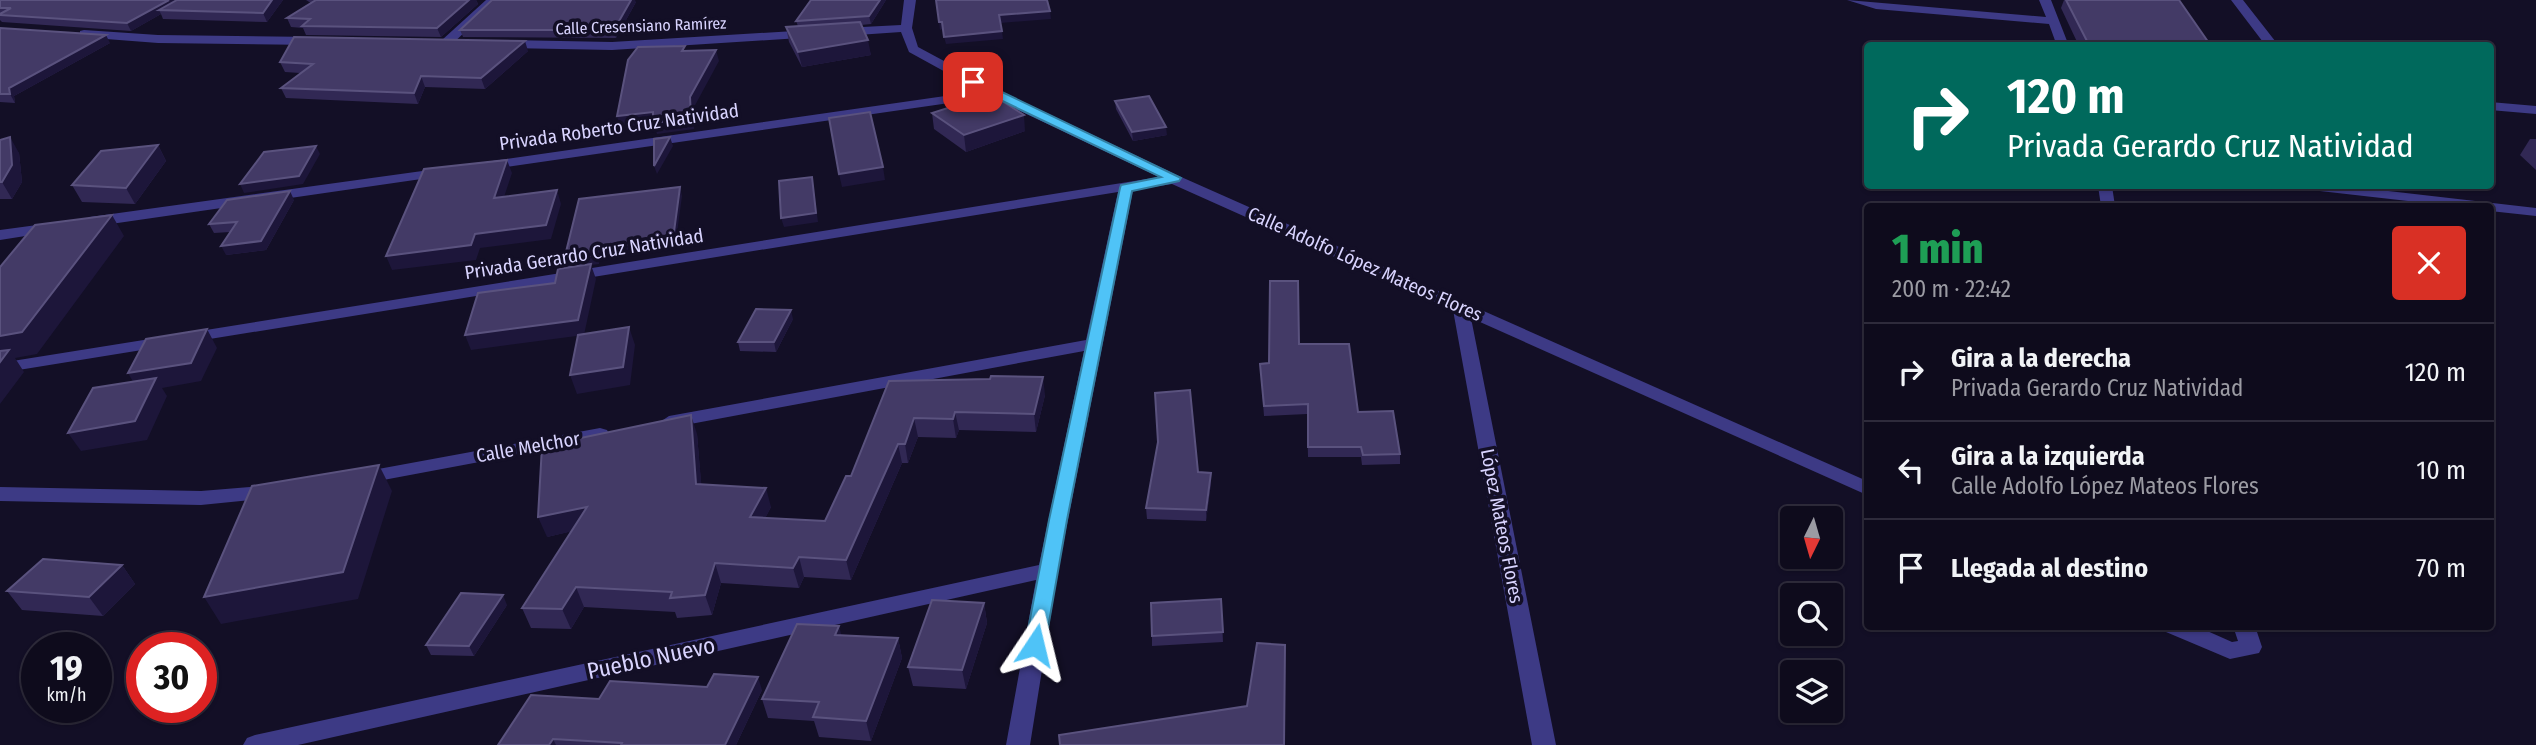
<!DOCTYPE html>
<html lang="es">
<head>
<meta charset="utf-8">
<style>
  body { margin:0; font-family:"Fira Sans Condensed",sans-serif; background:#1c1929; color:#f1f3f6; height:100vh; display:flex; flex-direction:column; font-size:26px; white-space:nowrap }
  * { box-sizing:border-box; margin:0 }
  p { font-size:23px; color:#9b9ba3 }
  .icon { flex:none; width:38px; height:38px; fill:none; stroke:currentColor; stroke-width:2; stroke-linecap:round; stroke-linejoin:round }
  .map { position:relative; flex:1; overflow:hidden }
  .details { position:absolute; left:1864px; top:203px; width:630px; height:427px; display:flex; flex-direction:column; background:#0e0b1c; border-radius:7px; box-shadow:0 2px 5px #0004,0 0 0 2px #2e2b3b }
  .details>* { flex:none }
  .banner { position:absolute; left:1864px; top:42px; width:630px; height:147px; border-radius:7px; box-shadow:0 2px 5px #0004,0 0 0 2px #2e2b3b; background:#00695c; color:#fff; overflow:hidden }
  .needle { width:46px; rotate:185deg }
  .tools { position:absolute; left:1780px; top:506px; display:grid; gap:14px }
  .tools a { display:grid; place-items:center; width:63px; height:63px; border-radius:7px; background:#0e0b1c; box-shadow:0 2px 5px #0004,0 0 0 2px #2e2b3b; font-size:35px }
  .speed { position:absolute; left:21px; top:632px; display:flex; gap:14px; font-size:35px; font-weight:700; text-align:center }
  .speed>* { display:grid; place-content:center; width:91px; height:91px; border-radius:50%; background:#0e0b1c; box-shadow:0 2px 5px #0004,0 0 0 2px #2e2b3b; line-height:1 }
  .speed small { font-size:18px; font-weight:400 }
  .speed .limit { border:10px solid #d22; background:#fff; color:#111 }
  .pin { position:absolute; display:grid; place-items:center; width:60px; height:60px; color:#fff; margin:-30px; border-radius:14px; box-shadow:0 4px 10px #0006 }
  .me { position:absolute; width:77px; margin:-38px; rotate:10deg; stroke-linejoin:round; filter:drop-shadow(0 0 5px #0008) }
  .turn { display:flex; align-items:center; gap:24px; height:147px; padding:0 28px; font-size:32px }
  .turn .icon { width:91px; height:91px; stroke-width:2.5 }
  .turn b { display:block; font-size:49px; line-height:60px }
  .round { display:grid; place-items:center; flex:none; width:74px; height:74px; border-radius:7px; background:#1c1929 }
  .headline { display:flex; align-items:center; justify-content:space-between; height:119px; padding:0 28px }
  h1 { font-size:42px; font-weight:800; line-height:52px; color:#1e9e55 }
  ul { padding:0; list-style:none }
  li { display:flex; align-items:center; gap:21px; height:98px; padding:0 28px; border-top:2px solid #2e2b3b }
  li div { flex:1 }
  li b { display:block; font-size:26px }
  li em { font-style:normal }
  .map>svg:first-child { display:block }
</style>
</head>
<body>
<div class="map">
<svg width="2536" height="745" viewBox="0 0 2536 745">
  <rect width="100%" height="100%" fill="#130f26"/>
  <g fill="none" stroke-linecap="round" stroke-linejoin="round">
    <!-- street -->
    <path fill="#3d3a85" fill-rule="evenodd" d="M486,0H499L450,46H442V40Z
      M904,0H916L912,28L918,47L998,90L1179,176L1867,481V495L1471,318L1556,745H1532L1453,310L1172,184L1133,190L1058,570L1030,745H1006L1036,580L298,745H243L247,738L255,735L1039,565L1084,351L669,428L660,422L669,416L1086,340L1118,192L0,373V363L1159,177L991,97L485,170L478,166L485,162L980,91L909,52L901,32L843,36L837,32L843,28L901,25Z
      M1847,0L2046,17L2039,0H2051L2069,46H2057L2049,24L1876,9Z
      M2231,0H2243L2279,46H2266Z
      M84,30L158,35L315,37L321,41L315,45L158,43L80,37V31Z
      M811,30L817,34L815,37L612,50L504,48L498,44L504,40L612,42Z
      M2490,102L2536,106V114L2490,110Z
      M444,168L449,169V175L90,227L82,222L90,217Z
      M2098,186H2112L2115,206H2101Z
      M2304,186H2345L2536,208V216L2490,211V206H2452L2311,190Z
      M52,223L60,228L57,231L0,240V230Z
      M600,428L607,430L609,434L607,438L362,484L355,483L352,478L355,473L362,472Z
      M273,485L280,487L283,492L280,497L201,505L0,501V487L201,491Z
      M2163,626H2196L2232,642L2238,641L2233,626H2255L2262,647L2259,653L2230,659L2166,632Z"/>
  </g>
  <!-- wall -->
  <path fill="#312854" d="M0,0H283L267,22L163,19L161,14L131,31L2,22L0,20Z
    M306,0H476L478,4L441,37L306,35L303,28L291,27L287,18L311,3Z
    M886,0L871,24L861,25L871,55L802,67L789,42L786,27L798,26L796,21Z
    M2064,0H2179L2211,46H2079L2061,8Z
    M636,2L616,38L463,37L460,30Z
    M0,28L110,43L14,96L15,103L0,102Z
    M528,51L485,89L425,87L418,104L286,98L281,88L300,73L285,72L280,62Z
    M1115,101L1167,135L1133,141L1116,109Z
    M932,113L1025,131L966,152L934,129Z
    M2530,139H2536V170L2520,155Z
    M0,140L19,153L22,182L12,199H0Z
    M158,145L166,161L135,204L82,202L72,185Z
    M294,200L266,250L226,255L230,232L214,233L209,224Z
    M793,319L776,352L740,351L738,342Z
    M1299,344L1358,412L1400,454V464L1362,465L1361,457H1308L1307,414L1264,416L1260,364L1269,363Z
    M889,381L1045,395L1036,432L959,430L956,438L918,437L908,463H902L851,580L804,577L799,588L721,583L712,615L677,618L675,612L584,607L571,629L531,628L522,608L572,531L547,537L697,434L701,484L771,507L765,518L825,521L851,476Z
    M1158,442L1198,472L1211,473V483L1206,521L1147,519L1146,508Z
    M122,565L135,584L103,616L22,610L7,591Z
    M1221,599L1223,642L1152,646V636Z
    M984,603L987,623L966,689L913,686L908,667Z
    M507,605L474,656L431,655L426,645Z
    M841,635L898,638L902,658L871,741L819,737L814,721L768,718L762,699Z
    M762,690L736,745H498L599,699Z"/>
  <!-- shaded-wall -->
  <path fill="#1d163a" d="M169,0H187L159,10L161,14L131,31L127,23Z
    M272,0H283L267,22L263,13Z
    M469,0H476L478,4L441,37L437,28Z
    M631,0H635L636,2L616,38L614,30Z
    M880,0H886L871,24L869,16Z
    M1050,11L1051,19L1000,23L999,15Z
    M939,22H942L943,29L940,30Z
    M1002,31L1003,39L946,44L944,37Z
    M106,35L110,43L14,96L15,103L10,94L9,88Z
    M868,40L871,55L802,67L798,52Z
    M525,41L528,51L485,89L481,78Z
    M716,50L719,61L693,109L694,129L657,134L654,124L620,128L617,116L690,97Z
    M421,76L425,87L418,104L414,93Z
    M1024,115L1025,131L966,152L964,135Z
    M1166,127L1167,135L1133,141L1132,132Z
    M10,137L19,153L22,182L12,199L2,182Z
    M670,137L673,146L657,174L654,166Z
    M158,145L166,161L135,204L126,188Z
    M316,146L320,154L303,184L244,193L240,184Z
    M507,160L512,173L499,212L494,198Z
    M883,167L885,180L842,187L839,174Z
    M812,177L818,222L784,227L781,218Z
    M680,187L682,196L675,248L600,258L599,264L591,265L596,279L584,335L471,350L465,335L578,320L567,269L564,260L597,249Z
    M557,190L561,204L551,239L480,248L476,260L392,270L386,256L475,234Z
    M290,191L294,200L266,250L226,255L221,246Z
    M112,215L124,236L37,354L15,358L24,372L0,404V336Z
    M791,310L793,319L776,352L774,342Z
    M629,327L635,345L630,385L577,394L570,375Z
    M207,329L217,348L201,381L162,388L167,396L147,440L81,451L68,433L139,392L128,373Z
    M1043,377L1045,395L1036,432L1034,414Z
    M955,412L959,430L956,438L953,419Z
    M691,415L697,434L703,503L696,484Z
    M914,418L918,437L908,463L905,444Z
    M898,444L902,463L851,580L846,560Z
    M379,465L392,491L358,599L221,624L204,597Z
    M1211,473V483L1206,521V510Z
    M766,488L771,507L756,537L750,517Z
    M587,507L595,526L547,537L538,517Z
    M799,557L804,577L799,588L793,568Z
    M715,563L721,583L712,615L705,595Z
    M122,565L135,584L103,616L89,597Z
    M576,587L584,607L571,629L562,609Z
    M503,595L507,605L474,656L469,646Z
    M984,603L987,623L966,689L962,670Z
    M839,626L844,645L835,635Z
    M898,638L902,658L871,741L866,721Z
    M758,677L762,690L736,745H725Z
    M553,739L556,745H549Z"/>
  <!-- building -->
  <path fill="#433a66" stroke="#5a527e" stroke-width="2" d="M0,0H169L127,23L0,15V14L11,8H0Z
    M177,0H272L263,13L159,10Z
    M316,0H469L437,28L302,26L310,19L287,18Z
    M492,0H631L614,30H460Z
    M811,0H880L869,16L796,21Z
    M936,0H1047L1050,11L999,15L1002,31L944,37L942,22H939Z
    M2066,0H2179L2211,46H2124L2088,43Z
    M860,22L868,40L798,52L786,27Z
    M0,28L106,35L9,88L10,94H0Z
    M294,37L525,41L481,78L421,76L414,93L281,88L313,64L280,62Z
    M685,46L682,51L716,50L690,97L691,118L653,123V112L617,116L628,60L638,47Z
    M991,94L1024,115L964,135L932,113Z
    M1149,96L1166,127L1132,132L1115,101Z
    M870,112L883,167L839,174L829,118Z
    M10,137L12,165L2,182H0V140Z
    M670,137L654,166V139Z
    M158,145L126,188L72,185L101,151Z
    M316,146L299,176L240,184L264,152Z
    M507,160L494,198L557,190L546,225L475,234L471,245L386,256L424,169Z
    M812,177L816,213L781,218L779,181Z
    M680,187L673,239L597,249L596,255L564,260L579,199Z
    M290,191L261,241L221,246L237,222L209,224L227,200Z
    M112,215L22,332L0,336V267L35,225Z
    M591,264L578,320L465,335L478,293L555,283L558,269Z
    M1270,281H1298L1299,344H1349L1358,412L1393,411L1400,454L1363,455L1361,447H1308V404L1264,406L1260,364L1269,363Z
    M756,309L791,310L774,342H738Z
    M629,327L623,367L570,375L578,335Z
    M207,329L191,363L128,373L146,339Z
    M9,350L0,362V351Z
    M991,376L1043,377L1034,414L955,412L953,419L914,418L905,444H898L846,560L799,557L793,568L715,563L705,595L670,598L672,592L576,587L562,609L522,608L587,507L538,517L542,446L691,415L696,484L766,488L750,517L825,521L846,476H851L889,381L990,379Z
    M156,378L135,421L68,433L93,388Z
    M1190,390L1198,472L1211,473L1206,510L1146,508L1158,442L1155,393Z
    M379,465L343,572L204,597L252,486Z
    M43,559L122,565L89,597L7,591Z
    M461,593L503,595L469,646L426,645Z
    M1221,599L1223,632L1152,636L1151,603Z
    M932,600L984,603L962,670L908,667Z
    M797,624L839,626L835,635L898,638L866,721L813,717L819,702L762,699Z
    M1257,643L1285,645L1284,745H1060L1059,735L1247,706Z
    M714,674L758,677L725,745H621L622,743L553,739L549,745H498L531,695L599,699L610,681L707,687Z"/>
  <!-- route -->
  <path fill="#4fc3f7" stroke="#337fa1" stroke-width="2" d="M969,80H977L1181,178L1179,181L1132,191L1067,520L1045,645L1042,651L1035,653L1028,651L1025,645L1049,520L1120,188L1121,185L1161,177L969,85Z"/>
  <g text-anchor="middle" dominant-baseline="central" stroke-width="7" stroke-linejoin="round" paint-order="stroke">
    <!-- far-street labels -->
    <g font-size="16" fill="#d9d4ff" stroke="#130f26">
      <text transform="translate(641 26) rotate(-2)">Calle Cresensiano Ramírez</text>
    </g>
    <!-- street labels -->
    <g font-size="19" fill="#d9d4ff" stroke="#130f26">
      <text transform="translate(619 127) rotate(-8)">Privada Roberto Cruz Natividad</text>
      <text transform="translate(584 254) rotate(-9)">Privada Gerardo Cruz Natividad</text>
      <text transform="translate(1365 264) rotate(24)">Calle Adolfo López Mateos Flores</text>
      <text transform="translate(528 447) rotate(-10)">Calle Melchor</text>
      <text transform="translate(1502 526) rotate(79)">López Mateos Flores</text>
    </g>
    <!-- near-street labels -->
    <g font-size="23" fill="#d9d4ff" stroke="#130f26">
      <text transform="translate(651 658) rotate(-12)">Pueblo Nuevo</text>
    </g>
  </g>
</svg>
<div class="tools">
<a><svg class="needle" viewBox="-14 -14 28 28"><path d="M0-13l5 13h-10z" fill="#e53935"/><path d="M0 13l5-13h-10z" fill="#9b9ba3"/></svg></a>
<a><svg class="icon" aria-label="search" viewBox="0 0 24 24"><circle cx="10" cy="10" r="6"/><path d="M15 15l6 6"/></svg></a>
<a><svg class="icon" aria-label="layers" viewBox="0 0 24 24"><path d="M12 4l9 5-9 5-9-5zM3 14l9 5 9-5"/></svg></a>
</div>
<div class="speed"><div>19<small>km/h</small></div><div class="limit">30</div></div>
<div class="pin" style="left:973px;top:82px;background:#d93025"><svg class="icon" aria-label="arrive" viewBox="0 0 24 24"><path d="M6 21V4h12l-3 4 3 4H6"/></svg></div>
<svg class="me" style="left:1035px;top:645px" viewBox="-20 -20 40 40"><path d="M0-17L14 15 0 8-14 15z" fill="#4fc3f7" stroke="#fff" stroke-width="4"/></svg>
<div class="banner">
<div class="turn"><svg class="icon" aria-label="right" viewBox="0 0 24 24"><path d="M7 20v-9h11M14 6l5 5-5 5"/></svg><div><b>120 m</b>Privada Gerardo Cruz Natividad</div></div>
</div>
<section class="details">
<div class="headline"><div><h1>1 min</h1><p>200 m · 22:42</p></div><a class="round" style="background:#d93025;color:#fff"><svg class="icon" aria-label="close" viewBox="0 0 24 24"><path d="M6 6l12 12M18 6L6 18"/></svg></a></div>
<ul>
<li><svg class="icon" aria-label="right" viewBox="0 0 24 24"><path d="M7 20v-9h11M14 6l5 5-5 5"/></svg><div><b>Gira a la derecha</b><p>Privada Gerardo Cruz Natividad</p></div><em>120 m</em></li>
<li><svg class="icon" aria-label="left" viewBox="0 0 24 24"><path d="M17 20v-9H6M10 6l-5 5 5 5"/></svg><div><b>Gira a la izquierda</b><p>Calle Adolfo López Mateos Flores</p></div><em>10 m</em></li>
<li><svg class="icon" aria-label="arrive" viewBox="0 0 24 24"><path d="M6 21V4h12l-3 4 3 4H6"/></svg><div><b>Llegada al destino</b></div><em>70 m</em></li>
</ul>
</section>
</div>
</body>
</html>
